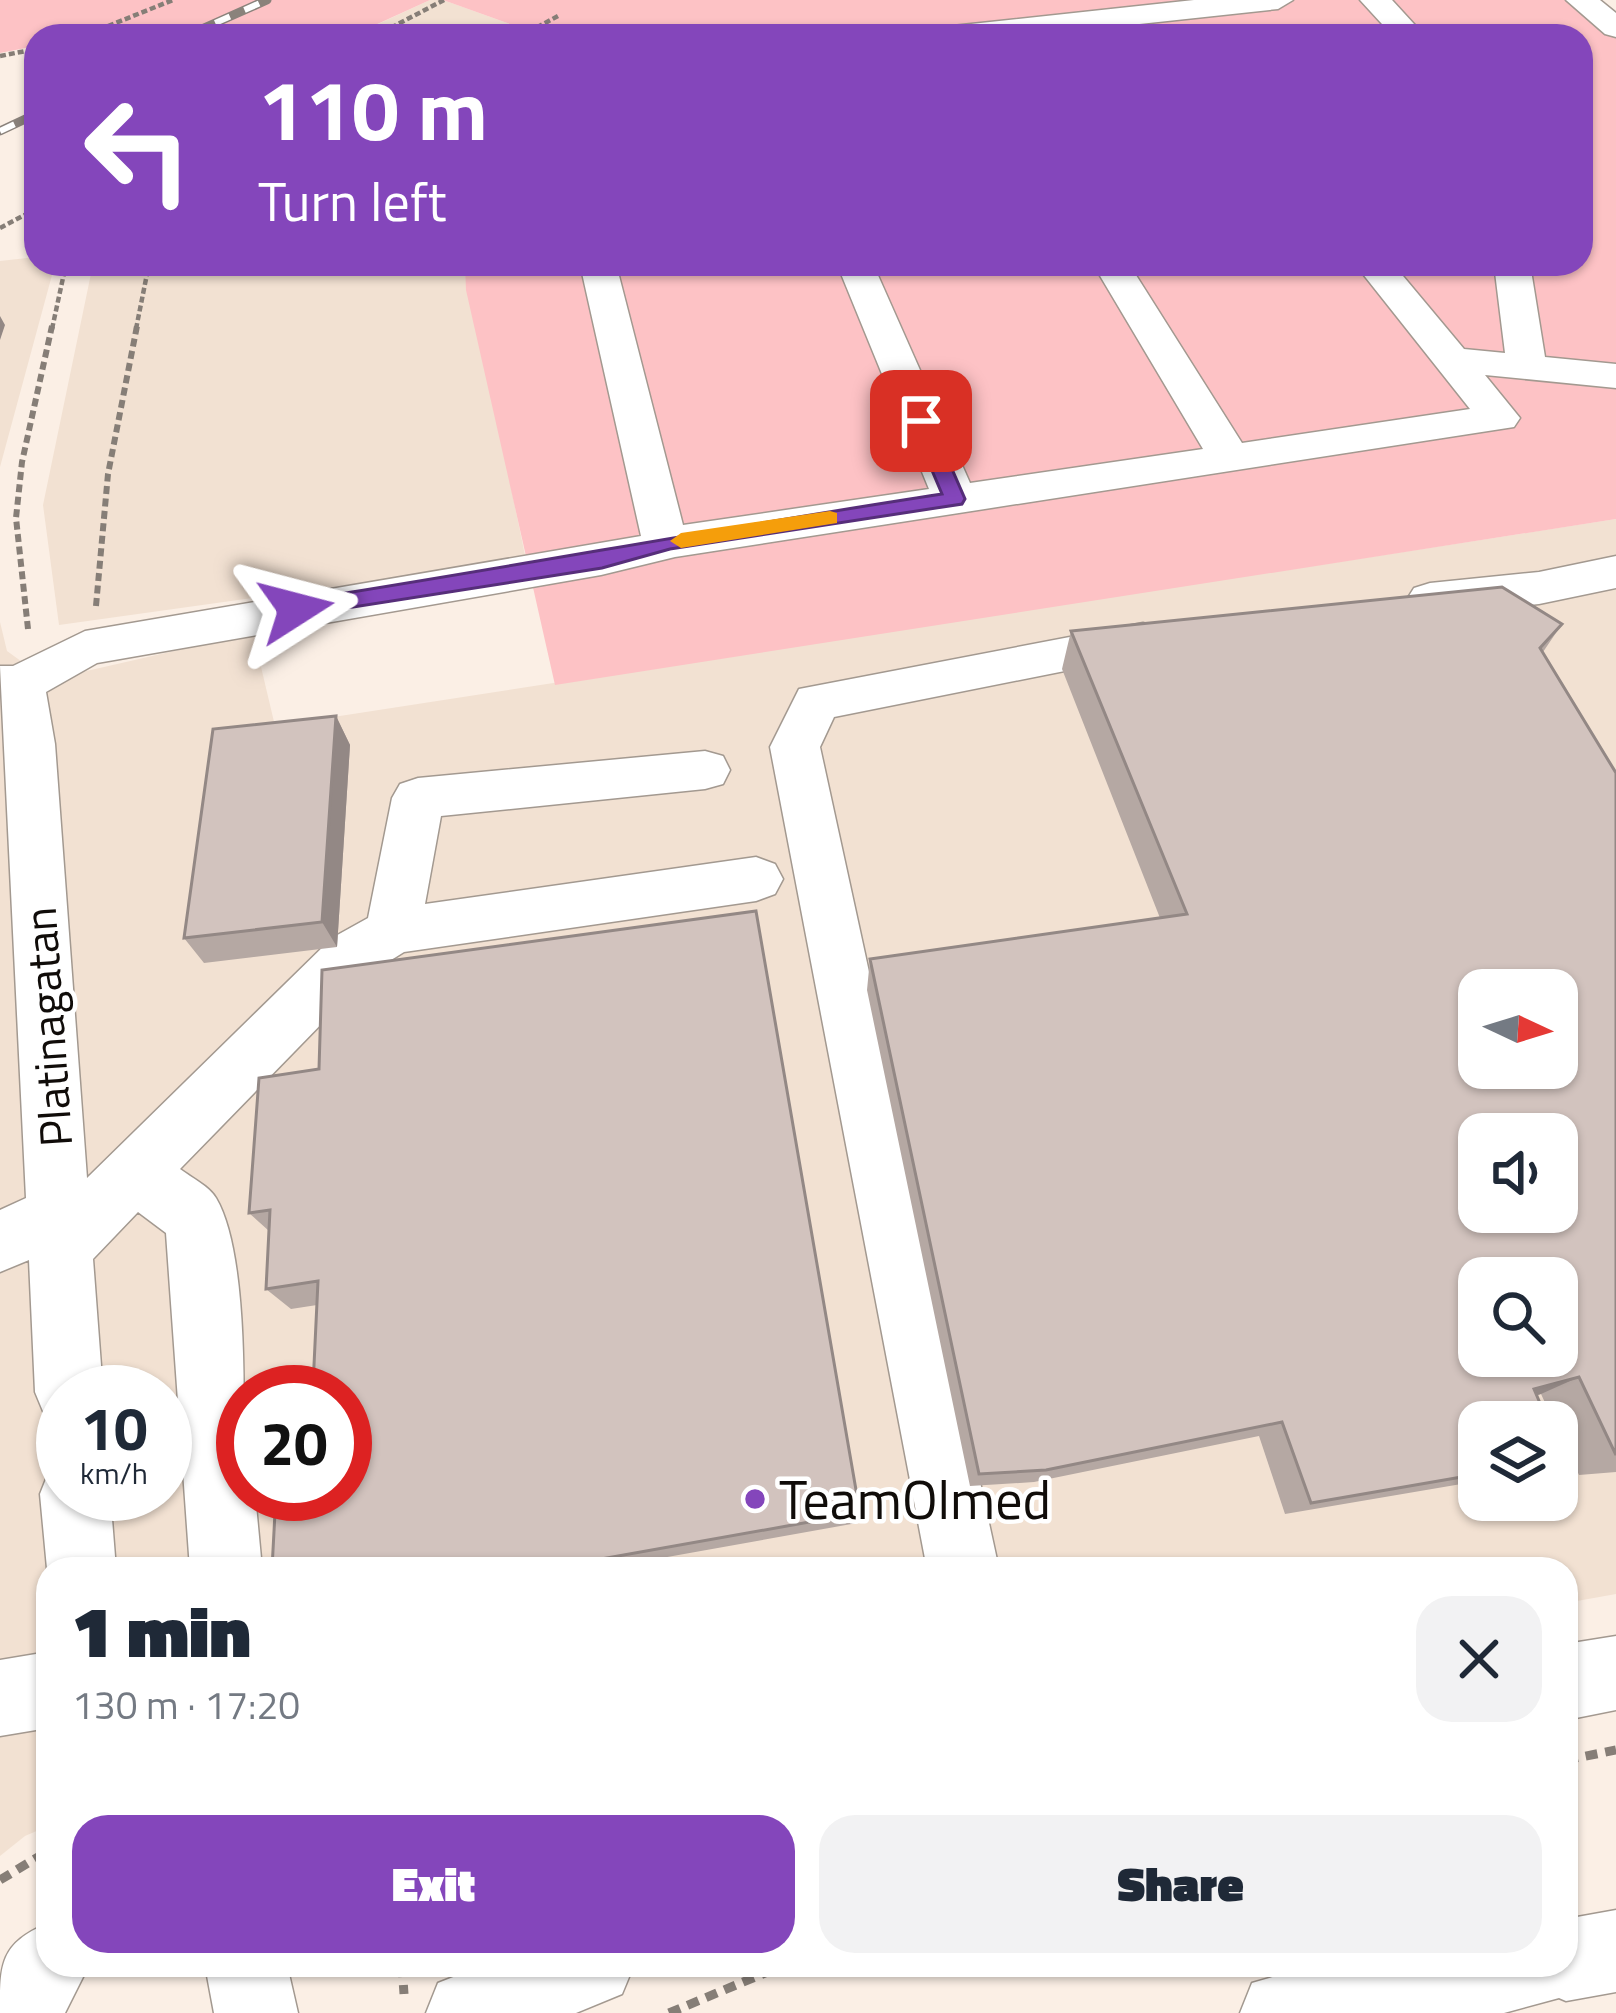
<!DOCTYPE html>
<html lang="en">
<head>
<meta charset="utf-8">
<style>
  body { margin:0; font-family:"Titillium Web",sans-serif; background:#f2f2f3; color:#1f2937; height:100vh; display:flex; flex-direction:column; font-size:45px; white-space:nowrap }
  * { box-sizing:border-box; margin:0 }
  p { font-size:39px; color:#747a83 }
  .icon { flex:none; width:66px; height:66px; fill:none; stroke:currentColor; stroke-width:2; stroke-linecap:round; stroke-linejoin:round }
  .map { position:relative; flex:1; overflow:hidden }
  .side { position:absolute; left:36px; top:1557px; width:1542px; height:420px; display:flex; flex-direction:column; background:#fff; border-radius:36px; box-shadow:0 3px 9px #0004 }
  .side>* { flex:none }
  .hud { position:absolute; left:24px; top:24px; width:1569px; height:252px; border-radius:36px; box-shadow:0 3px 9px #0004; background:#8446bb; color:#fff; overflow:hidden }
  .needle { width:78px; rotate:94deg }
  .controls { position:absolute; left:1458px; top:969px; display:grid; gap:24px }
  .controls a { display:grid; place-items:center; width:120px; height:120px; border-radius:24px; background:#fff; box-shadow:0 3px 9px #0004; font-size:60px }
  .speed { position:absolute; left:36px; top:1365px; display:flex; gap:24px; font-size:60px; font-weight:700; text-align:center }
  .speed>* { display:grid; place-content:center; width:156px; height:156px; border-radius:50%; background:#fff; box-shadow:0 3px 9px #0004; line-height:1 }
  .speed small { font-size:30px; font-weight:400 }
  .speed .limit { border:18px solid #d22; background:#fff; color:#111 }
  .pin { position:absolute; display:grid; place-items:center; width:102px; height:102px; color:#fff; margin:-51px; border-radius:24px; box-shadow:0 6px 18px #0006 }
  .me { position:absolute; width:132px; margin:-66px; rotate:81deg; stroke-linejoin:round; filter:drop-shadow(0 0 9px #0008) }
  .turn { display:flex; align-items:center; gap:42px; height:252px; padding:0 36px; font-size:54px }
  .turn .icon { width:156px; height:156px; stroke-width:2.5 }
  .turn b { display:block; font-size:84px; line-height:102px }
  .round { display:grid; place-items:center; flex:none; width:126px; height:126px; border-radius:36px; background:#f2f2f3 }
  .headline { display:flex; align-items:center; justify-content:space-between; height:204px; padding:0 36px }
  h1 { font-size:72px; font-weight:800; line-height:90px }
  .action { display:flex; gap:24px; margin-top:auto; padding:24px 36px }
  .action a { flex:1; height:138px; border-radius:36px; background:#8446bb; color:#fff; font-size:48px; font-weight:800; line-height:138px; text-align:center }
  .action a+a { background:#f2f2f3; color:#1f2937 }
  .map>svg:first-child { display:block }
</style>
</head>
<body>
<div class="map">
<svg width="1616" height="2013" viewBox="0 0 1616 2013">
  <rect width="100%" height="100%" fill="#fbefe5"/>
  <!-- built -->
  <path fill="#f2e1d2" fill-rule="evenodd" d="M430,0H443L543,36H352Z
    M36,257V264H55L0,467V261Z
    M93,264H465L526,560L59,625L43,505Z
    M1616,519V1594L1566,1603V1569H48V1826L25,1836L0,1856V622L7,651L47,680L253,633L275,726ZM1479,990H1557V1068H1479ZM1479,1134H1557V1212H1479ZM1479,1278H1557V1356H1479ZM63,1392H165V1494H63ZM243,1392H345V1494H243ZM1479,1422H1557V1500H1479Z"/>
  <!-- green -->
  <path fill="#fdc2c5" d="M0,0H430L351,36H36V46L0,53Z
    M443,0H1588L1616,24V519L555,685L466,290L465,264H1581V36H543Z"/>
  <g fill="none" stroke-linecap="round" stroke-linejoin="round">
    <!-- minor casing -->
    <g stroke="#a39990" stroke-width="3">
      <path id="minor" d="M1194,0H1293L1278,9L1028,36H928L943,27Z
        M1360,0H1392L1425,36H1393Z
        M1566,0H1600L1616,13V37L1605,34Z
        M580,264H616L683,525L929,489L837,264H873L970,483L1203,449L1093,264H1129L1242,443L1470,409L1355,264H1393L1464,349L1505,353L1494,264H1530L1545,357L1616,364V388L1485,375L1520,418L1514,427L675,557L601,575L97,663L46,692L55,744L87,1178L332,938L368,918L392,798L400,784L418,778L705,751L723,756L730,770L723,784L705,789L441,816L425,904L756,857L775,864L783,879L775,894L756,901L404,952L372,972L180,1169C192,1178 209,1186 216,1198C251,1257 243,1424 243,1494H255L262,1569H190L166,1233L138,1212L93,1259L103,1392H63V1423L45,1416L35,1392L29,1260L0,1272V1210L26,1198L0,666H13L85,631L641,536Z
        M1616,556V588L1539,604L1430,615L1414,610L1407,599L1414,588L1430,583L1539,572Z
        M1143,623L1160,628L1167,640L1160,652L834,717L820,747L999,1569H927L770,747L799,689Z
        M63,1464V1494H110L116,1569H48V1579L40,1494L50,1469Z
        M1616,1636V1710L1566,1720V1644Z
        M48,1652V1728L0,1736V1660Z
        M1616,1910V1992L1566,2001L1559,1998L1504,2013H1240L1252,1983L1314,1965H1566V1919Z
        M48,1923V1965H89L65,2013H0C0,1963 0,1944 48,1923Z
        M205,1965H287L298,2013H214Z
        M484,1965H634L622,1994L576,2013H426L438,1983Z"/>
    </g>
    <!-- path-far2 -->
    <path stroke="#867e77" stroke-width="4.5" stroke-dasharray="6 3" stroke-linecap="butt" d="M83,36L173,0
      M375,36L444,0
      M521,36L558,16
      M0,56L36,49
      M26,128L36,134
      M0,228L36,209
      M52,329L66,264
      M136,329L149,264"/>
    <!-- path-far1 -->
    <path stroke="#867e77" stroke-width="6" stroke-dasharray="8 4.5" stroke-linecap="butt" d="M96,606L108,474L137,326
      M28,629L16,518L22,462L52,326"/>
    <!-- path -->
    <path stroke="#867e77" stroke-width="9" stroke-dasharray="12 8" stroke-linecap="butt" d="M1566,1760L1616,1750
      M0,1880L48,1851
      M402,1965L404,1994
      M669,2013L784,1965"/>
    <!-- minor -->
    <use href="#minor" fill="#fff" fill-rule="evenodd"/>
    <!-- rail casing -->
    <g stroke="#8a827b" stroke-width="9">
      <path id="rail" d="M186,36L267,0
        M0,131L36,114"/>
    </g>
    <!-- rail -->
    <use href="#rail" stroke="#fff" stroke-width="6" stroke-dasharray="16" stroke-linecap="butt"/>
  </g>
  <!-- wall -->
  <path fill="#b5a8a3" d="M1562,624L1543,652L1616,773V1472L1579,1475L1557,1428V1422H1554L1541,1394L1479,1422V1481L1285,1514L1259,1436L1034,1482L970,1486L867,990L870,959L1160,918L1062,669L1071,631Z
    M336,716L350,745L337,947L204,963L184,938Z
    M259,1078L860,1513L857,1523L600,1569H272L313,1386L317,1305L291,1309L266,1289L269,1231L249,1213Z"/>
  <!-- shaded-wall -->
  <path fill="#938885" d="M0,316L5,325L0,340Z
    M336,716L350,745L337,947L322,922Z
    M1579,1377L1541,1394L1499,1404L1534,1389Z"/>
  <!-- building -->
  <path fill="#d2c3be" stroke="#938885" stroke-width="3" fill-rule="evenodd" d="M1502,587L1562,624L1540,648L1616,773V1455L1579,1377L1534,1389L1548,1422H1479V1474L1311,1503L1282,1422L1046,1470L979,1474L870,959L1187,914L1071,631ZM1479,990H1557V1068H1479ZM1479,1134H1557V1212H1479ZM1479,1278H1557V1356H1479Z
    M336,716L322,922L184,938L213,729Z
    M756,911L860,1513L545,1569H272L276,1494H345V1392H281L313,1386L318,1281L266,1289L270,1210L249,1213L259,1078L319,1069L322,970Z"/>
  <!-- route -->
  <path fill="#8446bb" stroke="#562e7a" stroke-width="3" d="M921,414L931,421L965,499L962,504L670,549L602,568L296,616L285,609L296,601C513,567 726,527 942,494L911,421Z"/>
  <!-- slow -->
  <path fill="#f59e0b" d="M830,511L837,513V523L681,548L670,541L681,533Z"/>
  <!-- markers -->
  <circle fill="#8446bb" stroke="#fff" stroke-width="4.5" cx="755" cy="1499" r="12"/>
  <g text-anchor="middle" dominant-baseline="central" stroke-width="9" stroke-linejoin="round" paint-order="stroke">
    <!-- street labels -->
    <g font-size="45" fill="#100c09" stroke="#fff">
      <text transform="translate(47 1027) rotate(-94)">Platinagatan</text>
    </g>
    <!-- near-poi labels -->
    <g font-size="54" fill="#100c09" stroke="#fff" text-anchor="start">
      <text x="779" y="1499">TeamOlmed</text>
    </g>
  </g>
</svg>
<div class="controls">
<a><svg class="needle" viewBox="-14 -14 28 28"><path d="M0-13l5 13h-10z" fill="#e53935"/><path d="M0 13l5-13h-10z" fill="#747a83"/></svg></a>
<a><svg class="icon" aria-label="sound" viewBox="0 0 24 24"><path d="M4 9h4l5-4v14l-5-4H4zM17 9q2 3 0 6"/></svg></a>
<a><svg class="icon" aria-label="search" viewBox="0 0 24 24"><circle cx="10" cy="10" r="6"/><path d="M15 15l6 6"/></svg></a>
<a><svg class="icon" aria-label="layers" viewBox="0 0 24 24"><path d="M12 4l9 5-9 5-9-5zM3 14l9 5 9-5"/></svg></a>
</div>
<div class="speed"><div>10<small>km/h</small></div><div class="limit">20</div></div>
<div class="pin" style="left:921px;top:421px;background:#d93025"><svg class="icon" aria-label="arrive" viewBox="0 0 24 24"><path d="M6 21V4h12l-3 4 3 4H6"/></svg></div>
<svg class="me" style="left:296px;top:609px" viewBox="-20 -20 40 40"><path d="M0-17L14 15 0 8-14 15z" fill="#8446bb" stroke="#fff" stroke-width="4"/></svg>
<div class="hud">
<div class="turn"><svg class="icon" aria-label="left" viewBox="0 0 24 24"><path d="M17 20v-9H6M10 6l-5 5 5 5"/></svg><div><b>110 m</b>Turn left</div></div>
</div>
<section class="side">
<div class="headline"><div><h1>1 min</h1><p>130 m · 17:20</p></div><a class="round"><svg class="icon" aria-label="close" viewBox="0 0 24 24"><path d="M6 6l12 12M18 6L6 18"/></svg></a></div>
<div class="action"><a>Exit</a><a>Share</a></div>
</section>
</div>
</body>
</html>
